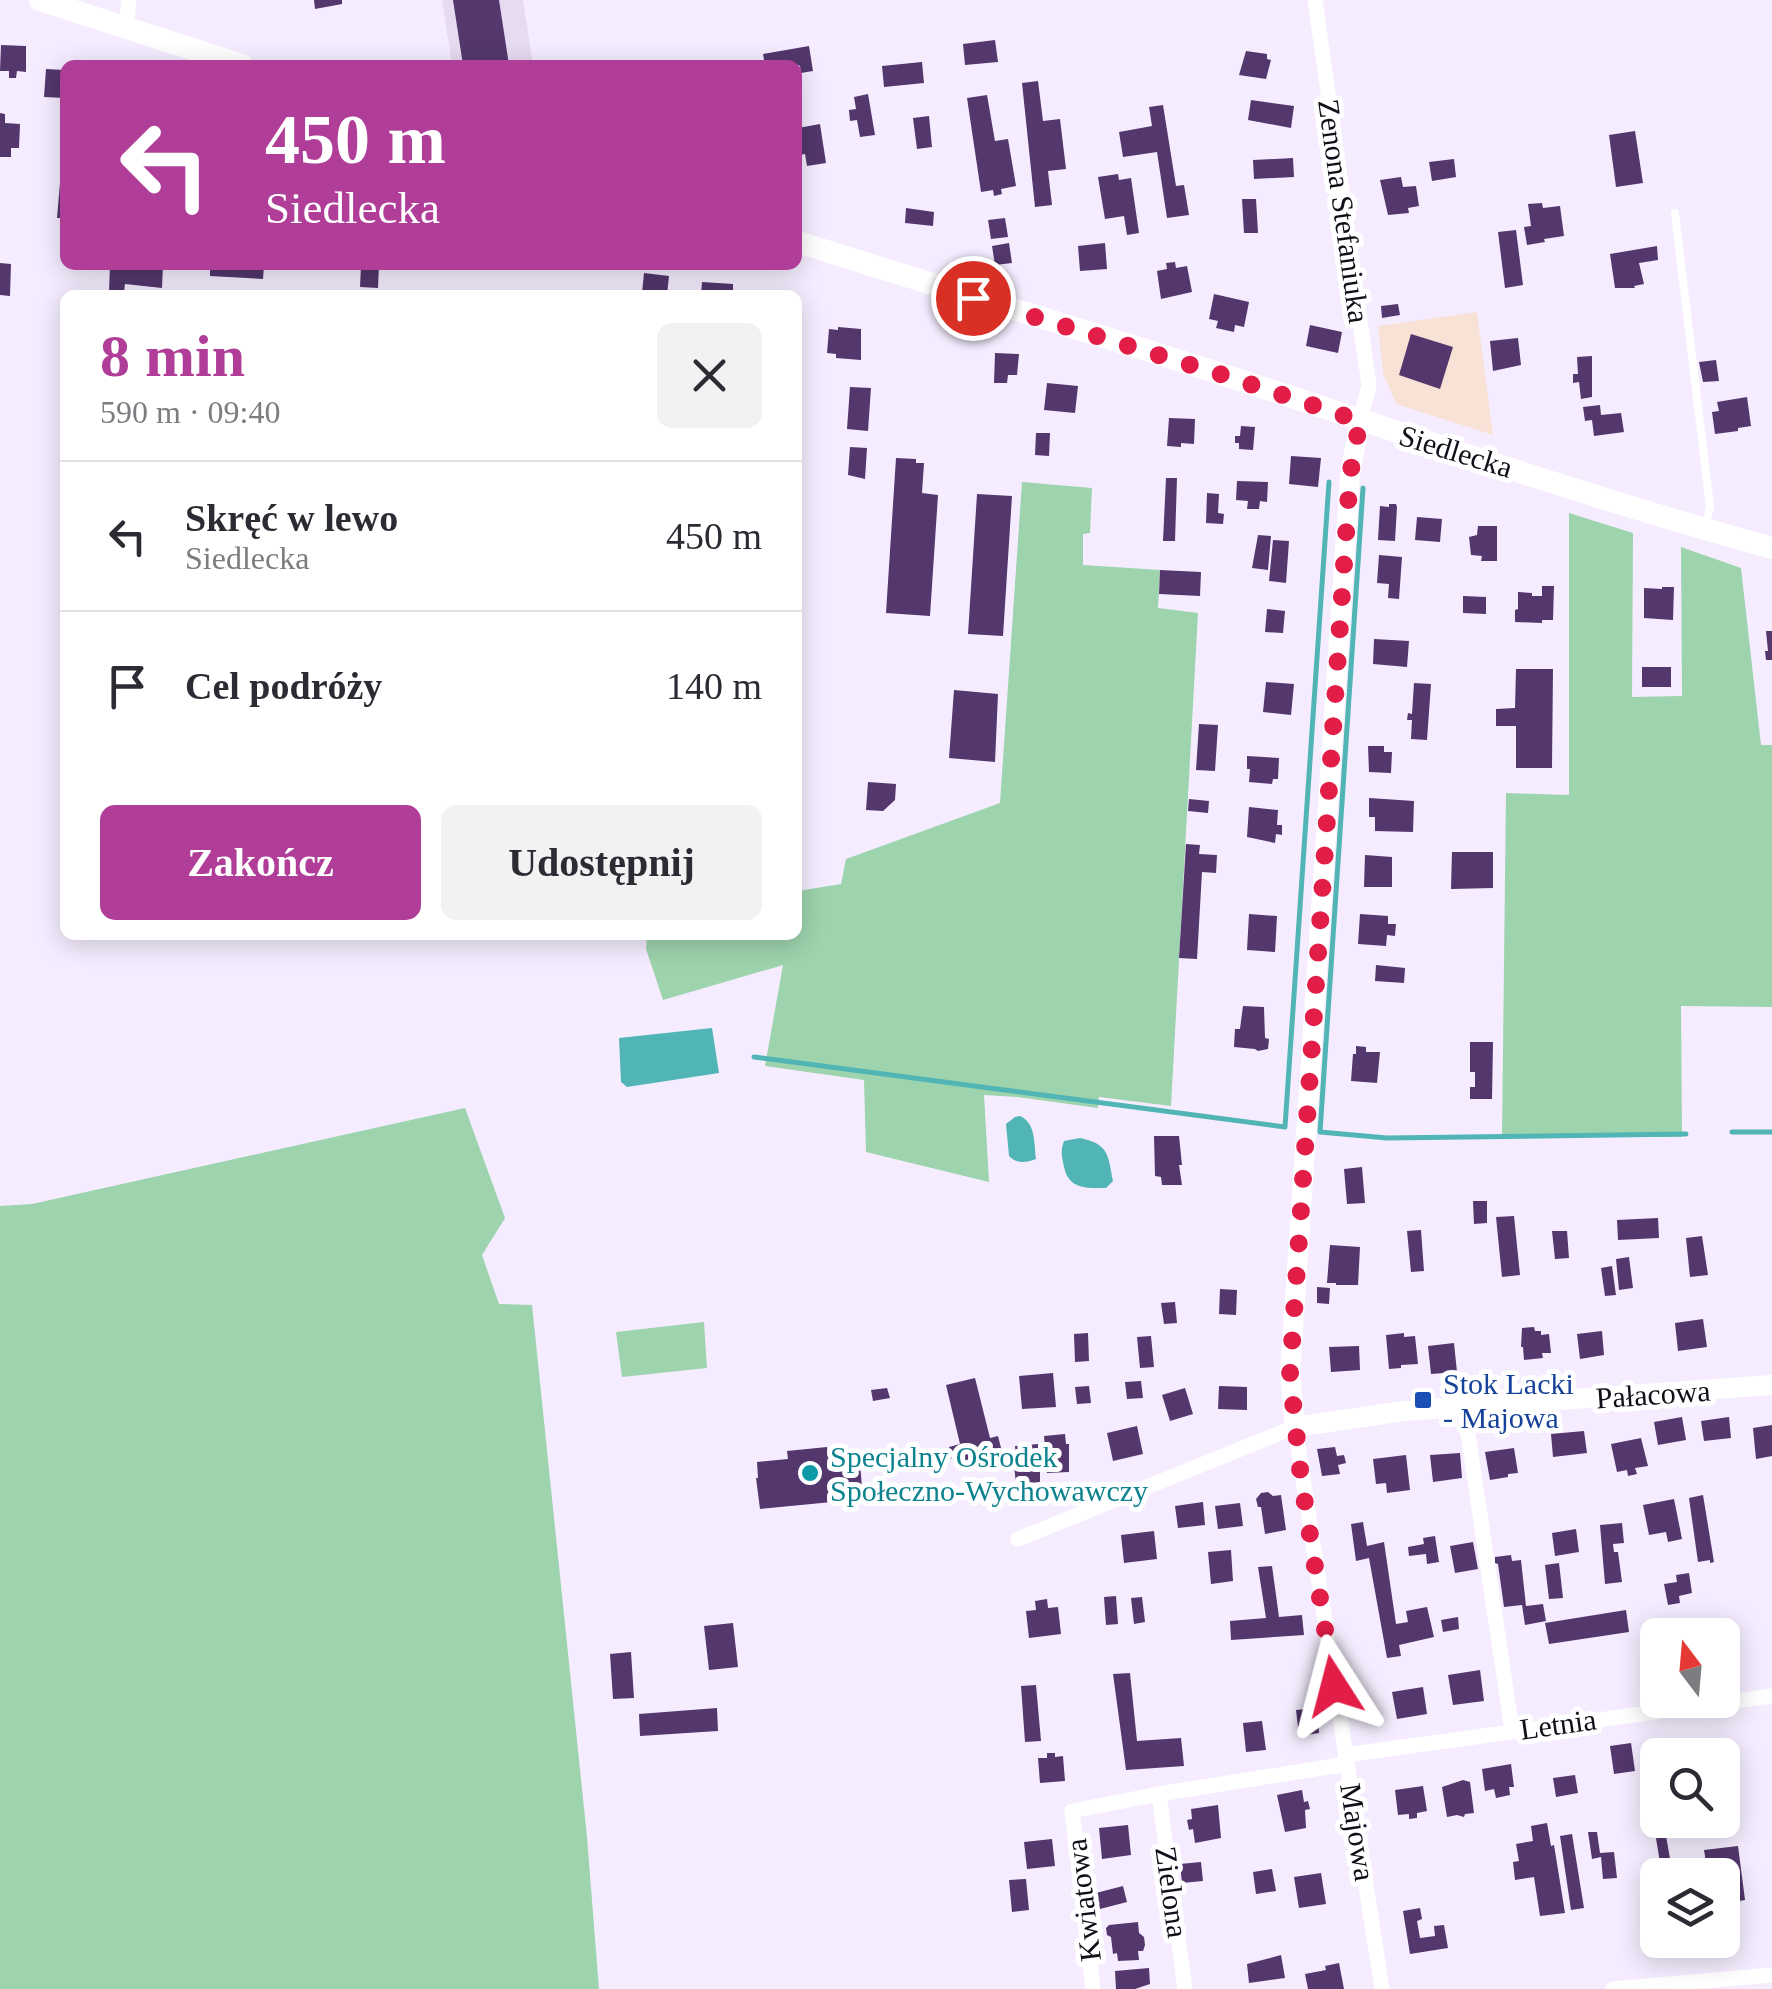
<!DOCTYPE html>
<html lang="pl">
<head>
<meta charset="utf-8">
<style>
  body { margin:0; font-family:Georgia,serif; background:#f2f2f3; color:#2b2b33; height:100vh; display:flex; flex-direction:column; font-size:38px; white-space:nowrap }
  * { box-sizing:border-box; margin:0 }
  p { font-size:32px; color:#7c7c81 }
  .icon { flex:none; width:55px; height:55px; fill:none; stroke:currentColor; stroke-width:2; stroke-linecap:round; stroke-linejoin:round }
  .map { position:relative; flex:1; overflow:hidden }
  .sheet { position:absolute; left:60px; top:290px; width:742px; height:650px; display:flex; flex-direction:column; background:#fff; border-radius:15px; box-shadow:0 5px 25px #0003 }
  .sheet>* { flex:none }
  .top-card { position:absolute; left:60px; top:60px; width:742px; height:210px; border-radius:15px; box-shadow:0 5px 25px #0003; background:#b03e99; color:#fff; overflow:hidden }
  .needle { width:65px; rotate:344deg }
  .buttons { position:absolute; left:1640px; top:1618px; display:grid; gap:20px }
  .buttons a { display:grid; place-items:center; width:100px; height:100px; border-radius:15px; background:#fff; box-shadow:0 5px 25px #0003; font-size:50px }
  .pin { position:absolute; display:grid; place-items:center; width:85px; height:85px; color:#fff; margin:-42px; border:5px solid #fff; border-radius:50%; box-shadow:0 2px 10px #0007 }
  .me { position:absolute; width:110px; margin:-55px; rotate:351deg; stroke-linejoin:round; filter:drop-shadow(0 0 8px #0008) }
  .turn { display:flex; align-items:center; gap:35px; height:210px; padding:0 40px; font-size:45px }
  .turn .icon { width:130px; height:130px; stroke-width:2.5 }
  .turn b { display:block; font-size:70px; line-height:85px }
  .round { display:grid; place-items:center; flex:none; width:105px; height:105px; border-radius:15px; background:#f2f2f3 }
  .head { display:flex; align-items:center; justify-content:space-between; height:170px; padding:0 40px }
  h1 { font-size:60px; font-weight:700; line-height:75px; color:#b03e99 }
  .action { display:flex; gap:20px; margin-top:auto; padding:20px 40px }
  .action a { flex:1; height:115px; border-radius:15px; background:#b03e99; color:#fff; font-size:40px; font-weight:700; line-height:115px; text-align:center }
  .action a+a { background:#f2f2f3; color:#2b2b33 }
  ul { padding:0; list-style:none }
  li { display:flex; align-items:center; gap:30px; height:150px; padding:0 40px; border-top:2px solid #e1e1e2 }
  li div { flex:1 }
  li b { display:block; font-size:38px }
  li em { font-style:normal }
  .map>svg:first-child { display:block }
</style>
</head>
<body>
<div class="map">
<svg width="1772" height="1989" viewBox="0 0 1772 1989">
  <rect width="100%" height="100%" fill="#f5edff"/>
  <!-- commercial -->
  <path fill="#f8e2d6" d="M1477,312L1493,435L1396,404L1383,373L1378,326Z"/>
  <!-- built -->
  <path fill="#e6dbf1" d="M442,0H523L533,65H452Z"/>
  <!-- green -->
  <path fill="#9dd3ad" d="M1022,482L1092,488L1090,533L1083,534V565L1160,570L1158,608L1198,613L1171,1106L1099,1097L1098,1108L1017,1097L984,1095L989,1182L866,1152L864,1080L765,1066L783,965L663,1000L646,949L647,935H798V891L841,884L846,859L1000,803Z
    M1569,513L1633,533L1632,697L1682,696L1681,547L1741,568L1761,745H1772V1007L1681,1006L1682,1137H1502L1506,793L1569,795Z
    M465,1108L505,1218L482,1255L499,1304L532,1305L587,1837L599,1989H0V1206L32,1204Z
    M704,1322L707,1368L622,1377L616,1332Z"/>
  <!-- water -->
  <path fill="#51b5b5" d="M712,1028L719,1073L627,1087L621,1082L619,1038Z
    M1020,1116C1036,1123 1034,1144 1036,1159C1025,1163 1017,1164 1009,1156L1006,1124L1015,1117Z
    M1080,1138C1109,1144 1108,1155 1113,1181L1106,1188C1087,1188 1069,1190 1064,1167C1062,1156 1060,1152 1064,1141Z"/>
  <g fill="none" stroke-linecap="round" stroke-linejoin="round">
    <!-- stream -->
    <path stroke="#51b5b5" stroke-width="5" d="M1363,488L1320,1132L1387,1138L1686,1134
      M754,1057L1285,1127L1329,482
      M1732,1132H1772"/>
  </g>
  <!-- building -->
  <path fill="#53376d" d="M314,0H342V4L315,9Z
    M453,0H499L509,65H463Z
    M995,40L998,62L965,65L963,44Z
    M1,45L26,46V72L17,71L16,78H9V71H0Z
    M809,46L813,71L801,73L800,66L798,65H765L763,54Z
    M1246,51L1267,54V59L1271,60L1266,79L1239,75Z
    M922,62L924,83L884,87L882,66Z
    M46,69L65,70V98L44,97Z
    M1038,81L1043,121L1060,119L1066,169L1048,171L1052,205L1035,207L1022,83Z
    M868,94L875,135L860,137L857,120L850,121L849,110L856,109L854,97Z
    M987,95L995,141L1008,139L1016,186L1001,189L1002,194L994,196L993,190L981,192L967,98Z
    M1251,100L1294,106L1291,128L1248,120Z
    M1163,105L1176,186L1184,185L1189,215L1167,218L1157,152L1123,157L1119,132L1152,126L1149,107Z
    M0,113L5,114V123L20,124L19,148H11V157H0Z
    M929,116L932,147L917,149L913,118Z
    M820,124L826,163L807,166L805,154L800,155L798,128Z
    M1635,131L1643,183L1616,187L1609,135Z
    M1293,158L1294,177L1254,179L1253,160Z
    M1454,159L1456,177L1432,181L1429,162Z
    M1118,174L1119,180L1131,178L1139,233L1127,235L1124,216L1105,219L1098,177Z
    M1401,177L1403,187L1416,186L1419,206L1408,208L1409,213L1388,215L1380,180Z
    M60,183H65V218H57Z
    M1242,199H1256L1258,233H1244Z
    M1542,203L1543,208L1560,206L1564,236L1544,239L1545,242L1527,245L1524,227L1531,226L1528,204Z
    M906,208L934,212L933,226L905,223Z
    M1005,218L1008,237L991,239L988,220Z
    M1516,230L1523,285L1505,288L1498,232Z
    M1009,243L1012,263L995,265L992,246Z
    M1105,243L1107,269L1080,271L1078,246Z
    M1657,246L1658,260L1639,263L1644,284L1634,286L1635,288H1615L1610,254Z
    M1175,262L1176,268L1187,266L1192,292L1161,299L1157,271L1167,269L1166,263Z
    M0,263L11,264L10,296L0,295Z
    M110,265H163L162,288L125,284L124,292H109Z
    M210,265H264L263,279L210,276Z
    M361,265H379L378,288L360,287Z
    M644,273L669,276L667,295L642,293Z
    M702,282L733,284V295H701Z
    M1214,294L1249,302L1244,327L1235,325L1234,332L1216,328L1218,321L1209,319Z
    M1398,304L1400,315L1382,318L1381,306Z
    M1310,325L1342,332L1338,353L1306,346Z
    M838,327L861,329V360L836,358V354L827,353L829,329L838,330Z
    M1411,334L1453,347L1440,389L1399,375Z
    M1518,338L1521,365L1493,371L1490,341Z
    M995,353L1019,354L1017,375H1008L1007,383H994Z
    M1592,356V397L1581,399L1579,382L1573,383V374H1578L1577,357Z
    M1716,360L1719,381L1703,382L1699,362Z
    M1047,383L1078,386L1075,413L1044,410Z
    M850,387L871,388L868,431L847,429Z
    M1747,397L1751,426L1738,428V431L1715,434L1712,412L1719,411L1717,402Z
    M1600,405L1601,415L1621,413L1624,432L1594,436L1592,420L1585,421L1583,407Z
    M1169,418L1195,419L1194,444L1181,443V447L1167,446Z
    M1241,426L1255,427L1253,450L1239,449V443H1235V436H1240Z
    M1036,433H1050L1049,456L1035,455Z
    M850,447L867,448L865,479L848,475Z
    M1291,456L1321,458L1318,487L1289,484Z
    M896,458L916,459V463H924L922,493L938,495L930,616L886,613Z
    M1166,478H1177L1175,541H1163Z
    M1237,481L1268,482L1267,502L1260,501L1259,509H1247L1248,501L1236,500Z
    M1207,493L1219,494L1218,513L1224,514L1223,524L1206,523Z
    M977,494L1012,496L1003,636L968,634Z
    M1389,504H1396L1397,507L1395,541L1378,540L1380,506L1389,507Z
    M1417,517L1442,519L1440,542L1415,540Z
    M1478,526H1497V561H1481L1482,556L1471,555L1469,537L1477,535Z
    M1258,535L1271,536L1268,570L1252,568Z
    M1273,540L1289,541L1286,583L1269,581Z
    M1379,555L1402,557L1399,599L1388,598L1389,584L1377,583Z
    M1160,570L1201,572L1200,596L1159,594Z
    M1542,586H1554L1553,620H1542V623L1515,622V610L1518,609V592L1532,593V596H1542Z
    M1662,587H1674L1673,620L1644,618V588L1662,589Z
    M1463,596L1486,597V614L1463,613Z
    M1267,609L1285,611L1283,633L1265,632Z
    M1766,631H1772V660H1766L1765,651H1768Z
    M1374,639L1409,641L1407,667L1373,664Z
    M1642,667H1671V687H1642Z
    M1516,669H1553L1552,768H1516V726H1496V709L1515,708Z
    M1266,682L1294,684L1291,715L1263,712Z
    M1414,683L1431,684L1427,740L1411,739L1412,720H1407L1408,713L1412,714Z
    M954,690L998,694L995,762L949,758Z
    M1199,724L1218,725L1215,771L1196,770Z
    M1368,746H1384V752H1392L1391,773L1369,772Z
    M1247,756L1279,758L1278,779H1273L1272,784L1249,782L1250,769H1247Z
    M868,782L896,784L895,800L883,811L866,810Z
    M1369,798L1414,801L1413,832L1375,831V817H1369Z
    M1189,799L1209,801L1208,813L1188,811Z
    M1249,807L1278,810L1277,825H1282V835L1276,834L1275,843L1247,837Z
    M1186,844L1200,845L1199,854L1217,855L1216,873L1202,872L1197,959L1179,958Z
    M1452,852H1493V888L1451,889Z
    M1365,855L1392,857V887H1364Z
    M1249,914L1277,916L1275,952L1247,950Z
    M1360,914L1388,916V924H1396L1395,936L1387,935L1386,946L1358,944Z
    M1376,965L1405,968L1404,983L1375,981Z
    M1243,1006L1264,1007L1265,1038L1269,1039L1268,1049L1258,1051L1255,1049L1234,1047L1235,1029H1240Z
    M1470,1042H1493L1492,1099H1470V1087H1475V1072H1470Z
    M1356,1046L1366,1047V1052H1380L1377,1083L1351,1081L1353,1054H1356Z
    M1154,1136H1179L1182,1165H1179L1182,1185H1162L1161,1177L1155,1176Z
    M1362,1167L1365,1203L1347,1204L1344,1169Z
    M1473,1201H1487V1223L1474,1224Z
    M1514,1216L1520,1275L1502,1277L1496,1217Z
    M1658,1218L1659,1238L1618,1240L1617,1220Z
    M1421,1230L1424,1271L1411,1272L1407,1231Z
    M1552,1231H1567L1569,1258L1555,1259Z
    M1702,1236L1708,1275L1690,1277L1686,1238Z
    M1330,1245L1360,1247L1358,1285H1336V1283H1327Z
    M1629,1257L1633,1288L1619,1290L1616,1259Z
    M1612,1266L1616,1295L1605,1296L1601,1268Z
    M1317,1287L1330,1288L1329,1304L1317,1303Z
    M1220,1289L1237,1290L1236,1315L1219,1314Z
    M1175,1302L1177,1323L1164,1324L1161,1303Z
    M1703,1319L1707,1347L1678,1351L1675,1323Z
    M1534,1327L1535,1331H1541V1335L1549,1334L1551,1353H1542L1543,1358L1524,1360L1523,1347H1521L1522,1328Z
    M1602,1331L1604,1355L1580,1359L1577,1334Z
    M1088,1333L1089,1361L1075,1362L1074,1334Z
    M1404,1333V1337L1415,1336L1418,1364L1401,1365V1368L1389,1369L1386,1335Z
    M1151,1336L1154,1367L1140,1368L1137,1337Z
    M1454,1343L1457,1372L1431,1374L1428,1346Z
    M1359,1346L1360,1370L1331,1372L1329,1347Z
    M1053,1373L1056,1407L1022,1409L1019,1376Z
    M975,1378L990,1438L998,1436L1002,1452L953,1463L952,1458L945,1460L944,1453L950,1452L949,1447L960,1444L946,1385Z
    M1141,1381L1143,1398L1127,1399L1125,1382Z
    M1089,1386L1091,1403L1077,1404L1075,1387Z
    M1219,1386L1247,1387V1410L1218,1409Z
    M887,1388L890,1398L873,1401L871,1390Z
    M1185,1388L1193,1414L1170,1421L1162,1395Z
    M1682,1417L1686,1440L1658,1445L1654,1422Z
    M1729,1417L1731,1438L1704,1441L1701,1421Z
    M1772,1425V1456L1756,1459L1753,1428Z
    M1137,1426L1143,1454L1113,1461L1107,1433Z
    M1584,1431L1587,1453L1553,1457L1551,1434Z
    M1065,1434L1066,1444H1069V1472L1047,1473L1046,1463L1043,1464L1044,1470H1040V1482L1016,1484L1013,1455H1016L1015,1446L1038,1444V1455H1041V1448L1045,1447L1044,1436Z
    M1641,1438L1648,1466L1635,1468L1637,1474L1628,1476L1627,1470L1617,1472L1611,1444Z
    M827,1447L828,1456L859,1452L863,1499L760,1509L756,1478H758L757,1462L788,1459L787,1451Z
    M1335,1447L1337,1456L1344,1455L1346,1463L1338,1465L1340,1474L1322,1476L1317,1449Z
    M1514,1448L1518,1473L1508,1474V1477L1490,1480L1485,1452Z
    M1460,1453L1462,1478L1433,1482L1430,1455Z
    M1406,1455L1410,1490L1387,1493L1386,1483L1376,1484L1373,1459Z
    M1268,1492L1273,1496L1281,1495L1286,1530L1265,1534L1261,1507H1258L1256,1499L1261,1493Z
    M1703,1495L1714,1562L1710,1563V1560L1698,1562L1689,1498Z
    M1674,1499L1682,1539L1668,1542L1666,1532L1649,1535L1643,1505Z
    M1203,1502L1205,1525L1178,1528L1175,1506Z
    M1240,1503L1243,1526L1218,1529L1215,1506Z
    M1363,1522L1367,1546L1384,1542L1396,1624L1408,1622L1406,1611L1427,1607L1434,1637L1399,1645L1401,1656L1387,1658L1369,1558L1356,1561L1351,1524Z
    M1622,1523L1624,1543L1613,1544L1614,1552H1618L1622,1582L1605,1584L1600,1525Z
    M1576,1529L1579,1552L1555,1556L1552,1533Z
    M1154,1531L1157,1559L1124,1563L1121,1535Z
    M1435,1536L1439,1562L1427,1564L1426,1554L1409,1556L1408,1547L1424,1544L1423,1538Z
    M1473,1542L1478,1569L1455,1573L1450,1546Z
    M1231,1550L1233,1581L1211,1584L1208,1552Z
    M1511,1555L1512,1561L1521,1560L1526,1606L1543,1604L1546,1621L1525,1625L1522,1605L1504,1607L1498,1564L1495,1563V1557Z
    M1559,1563L1563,1598L1549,1599L1545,1565Z
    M1272,1566L1279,1617L1302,1615L1304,1635L1231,1640L1230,1621L1266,1618L1258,1567Z
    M1689,1573L1692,1593L1679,1596L1680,1603L1668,1605L1664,1584L1677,1582L1676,1575Z
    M1116,1596L1118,1624L1106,1625L1104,1597Z
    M1142,1597L1145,1622L1134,1624L1131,1598Z
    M1047,1599L1048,1608L1058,1607L1061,1634L1029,1638L1026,1611L1036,1610L1035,1601Z
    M1626,1610L1629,1632L1549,1644L1545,1623Z
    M1458,1617L1459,1629L1443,1632L1441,1620Z
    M733,1623L738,1667L709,1670L704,1626Z
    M1661,1626V1631L1671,1629L1672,1635H1658V1658L1649,1659L1645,1633L1656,1631L1655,1627Z
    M631,1652L634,1698L613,1699L610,1654Z
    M1480,1670L1484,1701L1453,1705L1448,1675Z
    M1130,1673L1137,1741L1181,1738L1184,1766L1126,1770L1113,1674Z
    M1036,1685L1041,1741L1025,1742L1021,1686Z
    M1423,1687L1427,1714L1397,1719L1392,1692Z
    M717,1708L718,1731L640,1736L639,1714Z
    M1317,1708L1319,1733L1299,1736L1296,1710Z
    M1262,1721L1266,1750L1246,1752L1243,1723Z
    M1729,1742L1734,1777L1722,1778V1755H1695L1694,1746Z
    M1631,1743L1635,1771L1614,1774L1610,1746Z
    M1047,1753H1055V1757L1063,1756L1065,1781L1040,1783L1038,1758H1047Z
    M1511,1764L1514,1787H1509L1510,1795L1496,1798L1494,1789L1485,1791L1482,1769Z
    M1575,1775L1578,1793L1556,1797L1553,1778Z
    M1463,1780L1470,1782L1474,1813L1465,1814L1464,1817L1457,1815L1447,1817L1442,1787Z
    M1423,1786L1427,1811L1417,1813V1818L1409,1819V1814L1398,1815L1395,1790Z
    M1302,1790L1304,1802L1308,1801L1310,1809L1305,1810L1306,1828L1285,1832L1277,1795Z
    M1218,1805L1221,1838L1195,1843L1193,1829L1189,1830L1187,1820L1192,1819L1191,1809Z
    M1547,1823L1551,1846L1554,1845L1565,1913L1540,1916L1534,1877L1515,1880L1513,1862L1519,1861L1516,1844L1533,1841L1531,1826Z
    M1128,1825L1131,1855L1102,1859L1099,1828Z
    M1664,1825L1673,1875H1662L1654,1826Z
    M1588,1832H1597L1600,1853L1614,1852L1617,1878L1603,1879L1601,1857L1592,1859Z
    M1572,1834L1584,1908L1571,1910L1560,1836Z
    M1052,1839L1055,1866L1027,1869L1024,1842Z
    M1738,1846L1745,1900L1729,1903L1732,1923L1722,1925V1875H1708L1704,1850Z
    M1201,1862L1203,1881L1182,1883L1180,1864Z
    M1272,1869L1276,1891L1256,1894L1253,1872Z
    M1321,1873L1326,1904L1299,1908L1294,1877Z
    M1026,1879L1029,1910L1012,1912L1009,1880Z
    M1123,1886L1127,1902L1100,1909L1096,1893Z
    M1420,1908L1422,1919L1417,1921L1420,1938L1435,1936L1434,1926L1444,1925L1448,1948L1410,1954L1403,1911Z
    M1138,1922L1139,1933L1144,1937L1145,1945L1143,1951H1138L1139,1960L1118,1961L1117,1953L1113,1954L1111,1937L1107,1935L1106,1928L1109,1925Z
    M1281,1955L1285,1978L1249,1983L1247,1964Z
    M1339,1963L1344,1989H1308L1305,1974L1326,1970L1325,1966Z
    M1149,1968L1150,1984L1135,1989H1116L1115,1971Z"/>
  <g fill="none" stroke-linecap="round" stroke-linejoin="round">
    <!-- service -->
    <path stroke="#fff" stroke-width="8" d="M1675,213L1710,507L1705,526"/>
    <!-- minor -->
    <path stroke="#fff" stroke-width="15" d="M1315,0L1369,385L1360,421
      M126,28L129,0
      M1464,1407L1512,1730
      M1018,1539L1295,1427L1382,1989
      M1345,1755L1772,1696
      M1159,1794L1185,1989
      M1093,1989L1072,1811L1159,1794L1347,1764
      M1613,1989L1772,1975"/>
    <!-- tertiary -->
    <path stroke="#fff" stroke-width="20" d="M1360,421L1350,475L1290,1374L1295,1427L1404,1411L1772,1385"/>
    <!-- secondary -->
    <path stroke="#fff" stroke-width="22" d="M40,0L242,65
      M798,242C939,287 1082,329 1224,375C1406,434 1587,497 1772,548"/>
  </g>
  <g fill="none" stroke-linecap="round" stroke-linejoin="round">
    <!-- route -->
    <path stroke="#e11d48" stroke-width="18" stroke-dasharray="0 32.4" d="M973,298L1220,374L1360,421L1350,475L1290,1374L1301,1478L1334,1686"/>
  </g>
  <!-- markers -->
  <rect fill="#1a4fb4" stroke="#fff" stroke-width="4" x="1413" y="1390" width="20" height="20" rx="5"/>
  <circle fill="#0f9aa8" stroke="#fff" stroke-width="4" cx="810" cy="1473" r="10"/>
  <g text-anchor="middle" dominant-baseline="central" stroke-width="10" stroke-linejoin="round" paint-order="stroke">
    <!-- street labels -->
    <g font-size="30" fill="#130e18" stroke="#fff">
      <text transform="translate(1344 211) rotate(82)">Zenona Stefaniuka</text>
      <text transform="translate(1456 451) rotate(17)">Siedlecka</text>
      <text transform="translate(1653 1394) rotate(-4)">Pałacowa</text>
      <text transform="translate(1558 1724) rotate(-8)">Letnia</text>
      <text transform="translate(1358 1832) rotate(81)">Majowa</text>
      <text transform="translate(1172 1892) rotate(82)">Zielona</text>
      <text transform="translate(1083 1900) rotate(-97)">Kwiatowa</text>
    </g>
    <!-- transit labels -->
    <g font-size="30" fill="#164399" stroke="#fff" text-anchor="start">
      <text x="1443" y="1383">Stok Lacki<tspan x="1443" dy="34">- Majowa</tspan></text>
    </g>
    <!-- culture labels -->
    <g font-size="30" fill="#0d838f" stroke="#fff" text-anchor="start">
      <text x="830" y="1456">Specjalny Ośrodek<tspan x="830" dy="34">Społeczno-Wychowawczy</tspan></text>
    </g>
  </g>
</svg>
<div class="buttons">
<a><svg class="needle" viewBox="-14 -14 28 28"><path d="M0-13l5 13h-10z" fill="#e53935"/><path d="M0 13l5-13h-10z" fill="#7c7c81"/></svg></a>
<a><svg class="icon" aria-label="search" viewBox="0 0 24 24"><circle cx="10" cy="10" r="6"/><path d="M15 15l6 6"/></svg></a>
<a><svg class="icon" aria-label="layers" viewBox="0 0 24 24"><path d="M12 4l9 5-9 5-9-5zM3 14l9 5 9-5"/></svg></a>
</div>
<div class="pin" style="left:973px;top:298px;background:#d93025"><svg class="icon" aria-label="arrive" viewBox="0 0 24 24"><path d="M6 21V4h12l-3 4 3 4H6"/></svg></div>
<svg class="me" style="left:1334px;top:1686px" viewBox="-20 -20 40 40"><path d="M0-17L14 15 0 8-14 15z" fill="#e11d48" stroke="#fff" stroke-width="4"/></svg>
<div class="top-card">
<div class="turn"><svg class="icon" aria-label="left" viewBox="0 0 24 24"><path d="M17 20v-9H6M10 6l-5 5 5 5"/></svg><div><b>450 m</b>Siedlecka</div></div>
</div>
<section class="sheet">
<div class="head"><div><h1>8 min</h1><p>590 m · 09:40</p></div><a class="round"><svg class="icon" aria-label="close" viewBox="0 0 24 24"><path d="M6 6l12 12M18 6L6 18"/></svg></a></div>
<ul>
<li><svg class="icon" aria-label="left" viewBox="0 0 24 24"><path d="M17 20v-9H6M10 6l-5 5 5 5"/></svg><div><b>Skręć w lewo</b><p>Siedlecka</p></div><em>450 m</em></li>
<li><svg class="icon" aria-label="arrive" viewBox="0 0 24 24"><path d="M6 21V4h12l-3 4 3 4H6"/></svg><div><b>Cel podróży</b></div><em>140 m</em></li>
</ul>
<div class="action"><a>Zakończ</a><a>Udostępnij</a></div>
</section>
</div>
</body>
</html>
